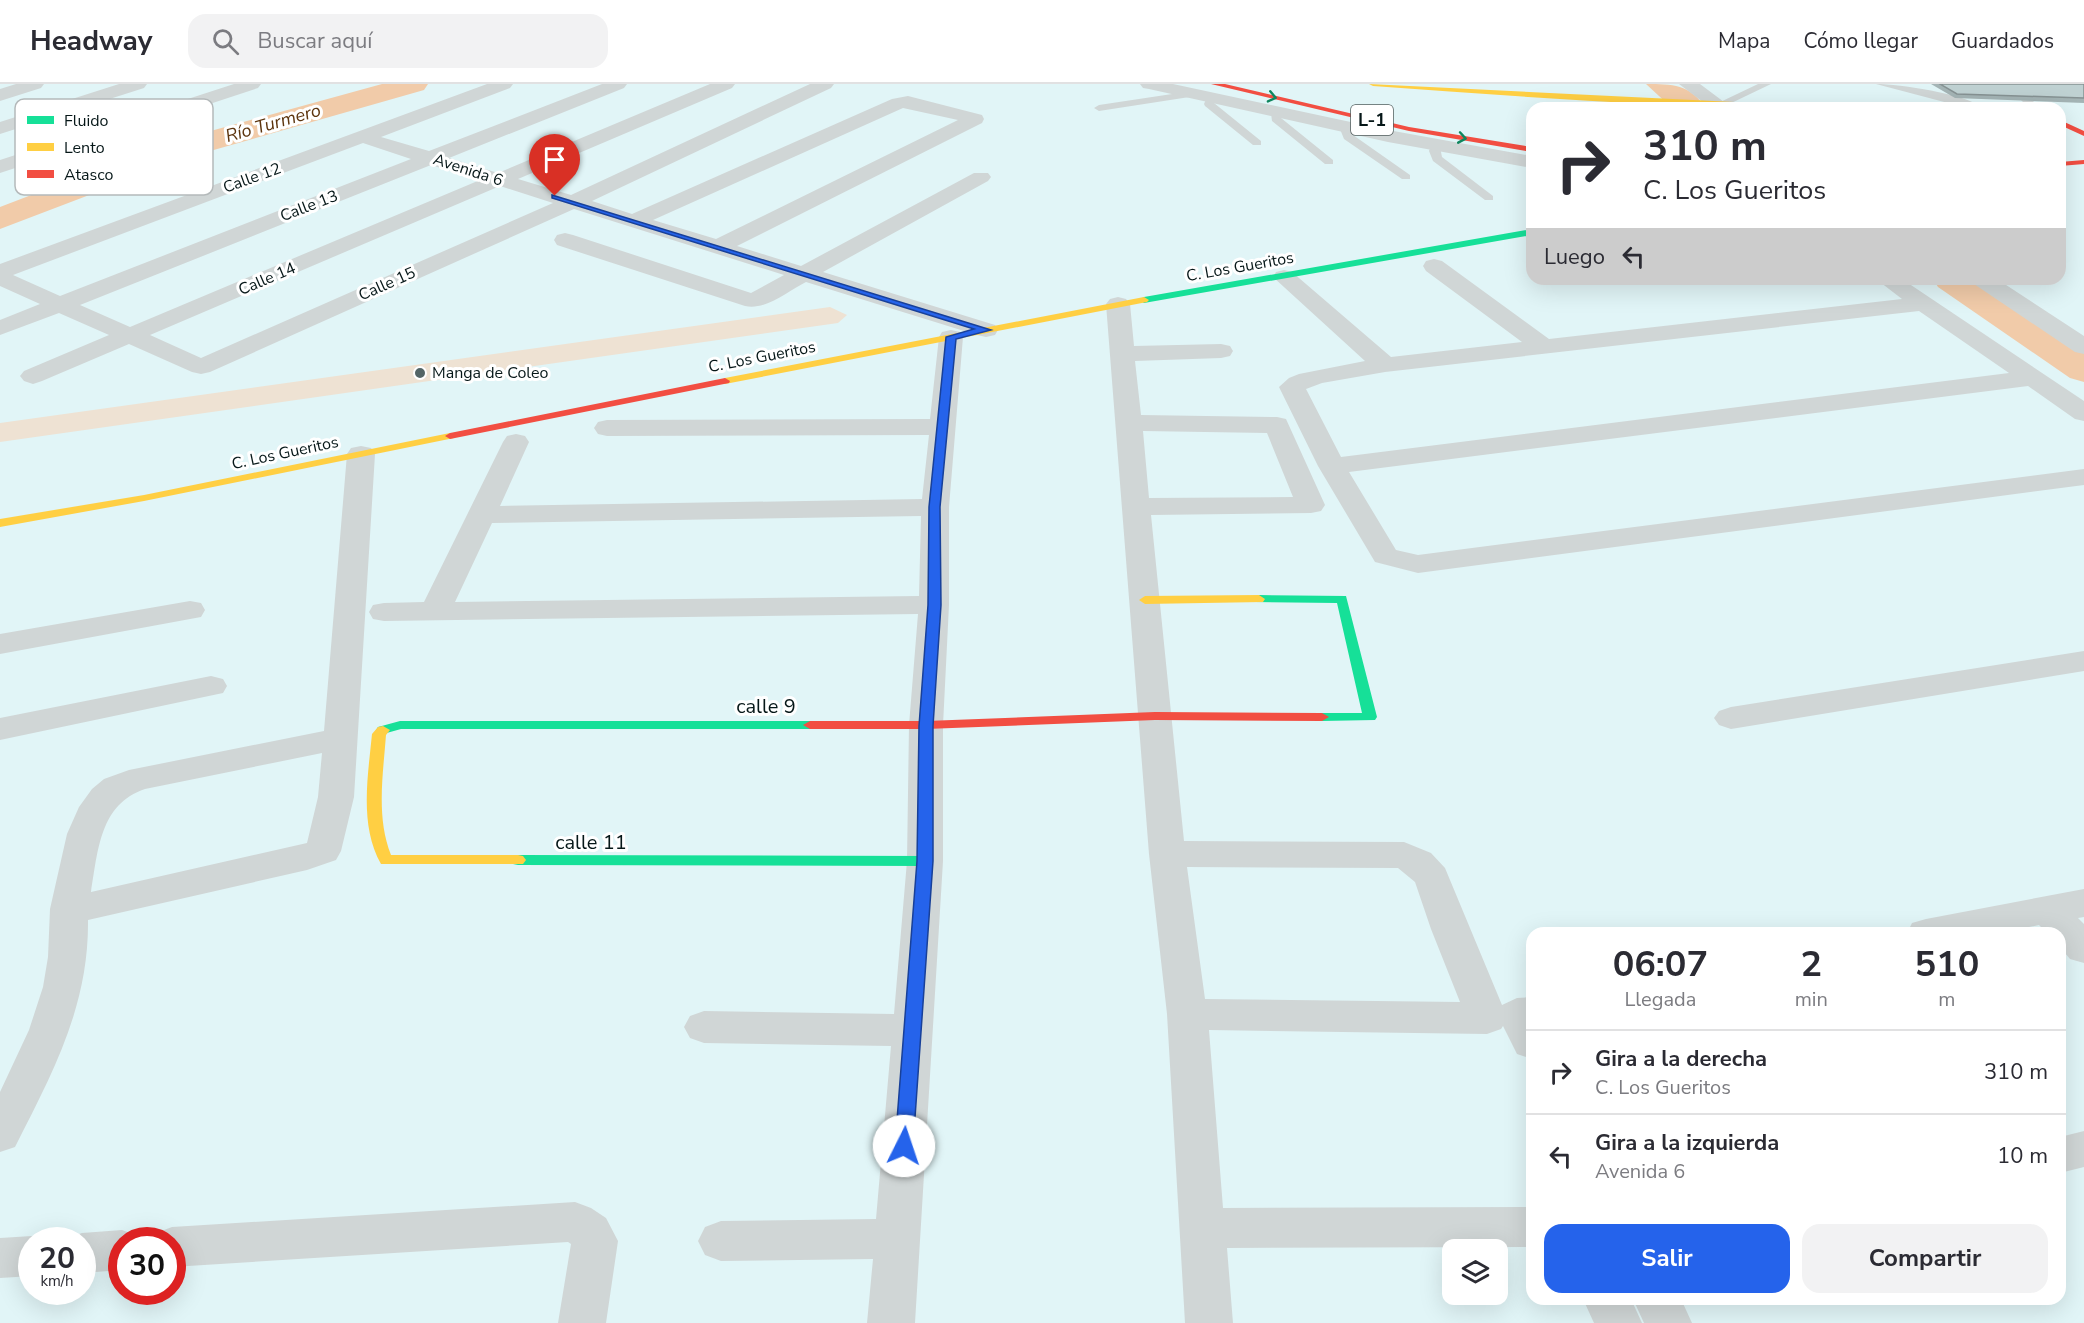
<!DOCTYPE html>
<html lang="es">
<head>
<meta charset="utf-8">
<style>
  body { margin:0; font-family:"Nunito Sans",sans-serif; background:#f2f2f3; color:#2b2b33; height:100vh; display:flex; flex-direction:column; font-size:22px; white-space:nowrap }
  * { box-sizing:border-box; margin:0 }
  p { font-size:20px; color:#7c7c81 }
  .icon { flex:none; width:33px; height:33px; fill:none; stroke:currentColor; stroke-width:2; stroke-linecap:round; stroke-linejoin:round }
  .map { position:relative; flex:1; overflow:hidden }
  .panel { position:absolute; left:1526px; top:843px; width:540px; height:378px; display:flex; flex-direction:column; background:#fff; border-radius:18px; box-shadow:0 6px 24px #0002 }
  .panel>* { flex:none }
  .top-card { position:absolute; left:1526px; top:18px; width:540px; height:183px; border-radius:18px; box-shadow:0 6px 24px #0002; background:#fff; color:#2b2b33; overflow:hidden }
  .controls { position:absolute; left:1442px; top:1155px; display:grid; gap:12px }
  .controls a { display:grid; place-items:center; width:66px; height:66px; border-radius:12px; background:#fff; box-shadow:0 6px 24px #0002; font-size:30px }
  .speed { position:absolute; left:18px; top:1143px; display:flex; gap:12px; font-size:30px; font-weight:700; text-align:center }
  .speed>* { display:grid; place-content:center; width:78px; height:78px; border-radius:50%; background:#fff; box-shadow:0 6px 24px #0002; line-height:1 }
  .speed small { font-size:15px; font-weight:400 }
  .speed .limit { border:9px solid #d22; background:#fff; color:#111 }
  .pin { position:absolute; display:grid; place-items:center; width:51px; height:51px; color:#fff; margin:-62px -26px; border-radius:50% 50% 50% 0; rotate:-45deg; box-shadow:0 0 6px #0007 }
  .pin .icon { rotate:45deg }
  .me { position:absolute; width:66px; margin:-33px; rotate:4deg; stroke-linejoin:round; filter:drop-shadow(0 0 4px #0008) }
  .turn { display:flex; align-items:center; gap:21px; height:126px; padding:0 18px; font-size:27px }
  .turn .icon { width:78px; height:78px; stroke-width:2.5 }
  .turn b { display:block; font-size:42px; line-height:51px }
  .then { display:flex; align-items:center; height:57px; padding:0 18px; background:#0003; gap:12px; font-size:22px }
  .eta { display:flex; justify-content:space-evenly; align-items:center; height:102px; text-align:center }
  .eta b { font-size:36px; font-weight:700; line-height:42px }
  .primary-button { display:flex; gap:12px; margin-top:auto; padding:12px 18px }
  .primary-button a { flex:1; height:69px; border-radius:18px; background:#2563eb; color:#fff; font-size:24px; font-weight:700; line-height:69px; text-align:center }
  .primary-button a+a { background:#f2f2f3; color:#2b2b33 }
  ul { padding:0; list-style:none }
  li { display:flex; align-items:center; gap:18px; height:84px; padding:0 18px; border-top:2px solid #e1e1e2 }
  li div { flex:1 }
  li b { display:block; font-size:22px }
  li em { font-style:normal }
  header { display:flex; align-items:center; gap:36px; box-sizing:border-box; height:84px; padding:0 30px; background:#fff; border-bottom:2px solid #e1e1e2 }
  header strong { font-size:28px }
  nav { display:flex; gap:33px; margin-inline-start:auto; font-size:21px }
  .search { width:420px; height:54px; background:#f2f2f3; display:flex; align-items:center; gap:15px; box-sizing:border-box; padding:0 21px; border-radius:18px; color:#7c7c81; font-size:22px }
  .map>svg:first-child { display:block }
</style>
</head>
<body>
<header>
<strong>Headway</strong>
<div class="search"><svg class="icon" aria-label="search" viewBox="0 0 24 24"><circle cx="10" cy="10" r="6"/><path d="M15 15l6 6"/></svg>Buscar aquí</div>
<nav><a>Mapa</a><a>Cómo llegar</a><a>Guardados</a></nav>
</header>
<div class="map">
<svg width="2084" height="1239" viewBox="0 0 2084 1239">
  <rect width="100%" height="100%" fill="#e1f5f7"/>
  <!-- green -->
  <path fill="#eee2d3" d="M830,223L847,231L838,239L0,358V339Z"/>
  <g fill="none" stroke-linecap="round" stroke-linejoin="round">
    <!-- river -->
    <path fill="#f1cba9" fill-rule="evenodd" d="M382,0H428L424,6L189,73L0,145V123L167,59Z
      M1646,0C1673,0 1689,0 1706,24H1672Z
      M1933,195H1975L2084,268V298L2070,294L1938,203Z"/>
    <!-- lane -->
    <path fill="#d0d6d6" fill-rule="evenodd" d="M1758,0H1771L1723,23L1714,21Z
      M1876,0C1900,0 1966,10 1983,24H1967Z
      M2084,3V9L2045,10L2031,15L2040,24H2029L2020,15C2036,0 2063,4 2084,3Z
      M1192,7L1197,10L1196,12L1099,27L1094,24L1099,21Z
      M1207,13H1215L1214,19L1261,57V61H1253L1205,22L1204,20Z
      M1276,26L1281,29V34L1333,76V80H1325L1272,37L1271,29Z
      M1345,42L1349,43L1353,51L1410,91V95H1402L1344,55L1340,45Z
      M1435,60L1440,63L1442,73L1493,112V116H1485L1433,77L1429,67L1431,61Z"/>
    <!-- street -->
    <path fill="#d0d6d6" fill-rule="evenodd" d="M16,0H44L41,4L0,17V5Z
      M119,0H147L144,4L0,50V38Z
      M234,0H261L258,4L0,89V76Z
      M487,0H513L510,4L381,53L429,67L602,0H627L624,4L449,74L498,89L710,0H735L732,4L518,95L571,111L810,0H834L831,4L592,117L632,130L892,15L908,12L982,31L984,35L982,39L737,162L801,182L974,89H988L991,93L988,97L823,188L995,241L998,246L995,251L986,253L977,251L806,198C788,207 765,227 745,222L557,161L554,156L557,151L565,149L573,151L751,209L784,191L574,125L210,288L201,290L192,288L129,260L42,297L33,300L24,297L20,292L24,287L109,251L59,229L0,251V236L40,220L0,202V180ZM903,24L958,36L716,155L653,136ZM363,59L411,75L60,212L13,191ZM431,81L480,96L130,243L80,221ZM500,102L553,119L201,274L150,251Z
      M1140,0H1173L1388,46L1532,72V84L1388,58L1149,5L1143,4Z
      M1679,0H1700L1728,21L1726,24H1711Z
      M1434,175L1442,177L1549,255L1902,215L1876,195H1902L2084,317V337L2075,335L2028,302L1349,388L1396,466L1418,471L2084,385V401L1418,489L1375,478L1318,382L1279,303L1289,294L1299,290L1365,277L1273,193L1276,188L1284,186L1292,188L1391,273L1522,258L1426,187L1423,182L1426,177ZM1919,227L2009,289L1341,373L1306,305L1322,299L1385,288Z
      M1971,195H1997L2084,252V270L2075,268L1974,200Z
      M1118,213L1126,215L1130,220L1134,262L1221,260L1230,262L1233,267L1230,272L1221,274L1135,277L1141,331L1277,333L1286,335L1325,421L1321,427L1311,429L1151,431L1184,757L1404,758L1431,769L1445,784L1502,921L1517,914L1532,913V975L1517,970L1503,942L1501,945L1487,950L1209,946L1223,1124L1532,1123V1163L1227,1164L1233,1239H1185L1167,930L1149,770L1106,220L1110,215ZM1143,347L1267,349L1293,413L1149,414ZM1187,783L1398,784L1415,798L1431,845L1460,918L1205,915Z
      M951,246L960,248L963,253L949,423V521L943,641V777L915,1239H867L873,1175L721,1177L705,1171L698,1157L705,1143L721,1137L876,1135L891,962L704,959L690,954L684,943L690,932L704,927L894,930L907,777L909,641L918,530L384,537L373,535L369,528L373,521L384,519L424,518L503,358L507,352L516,350L525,352L529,358L500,422L922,415L929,351L607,352L598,350L594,344L598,338L607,336L930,335L939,253L942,248ZM921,432L919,512L455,518L492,439Z
      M361,362L371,364L375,370L354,713L341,767L336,776L307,786L88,836C89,922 53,988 15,1063L0,1068V1008L29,946L43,903L48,873L50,825L67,750L79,723L92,705L104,695L129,686L324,647L347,370L351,364ZM322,669L318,713L307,759L91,808C98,766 100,720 145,705Z
      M190,517L201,519L205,526L201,533L0,570V550Z
      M2084,567V587L1731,645L1719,641L1714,634L1719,627L1731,623Z
      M211,592L223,595L227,602L223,609L0,656V634Z
      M2084,805V833L2078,834L2084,840V879L2070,875L2060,863V849H2047L2039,841L1999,849H1907L1912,839L1926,835Z
      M2084,1047V1083L2060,1089V1053Z
      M575,1118L591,1124L606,1134L618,1157L606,1239H558L571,1160L568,1158L172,1183V1156H152L156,1149L172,1143Z
      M122,1146L138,1152L141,1156H122V1186L82,1189V1156H65L66,1155L82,1149Z
      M32,1152L45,1156H32V1192L0,1194V1154Z
      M1583,1215H1631L1642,1239H1594Z
      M1633,1215H1681L1692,1239H1644Z"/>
    <!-- fast -->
    <path fill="#16e098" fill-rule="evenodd" d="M1532,145V151L1144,219L1139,216L1144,213Z
      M1259,511L1346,512L1377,633L1375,636L1322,637L1315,633L1322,629H1362L1337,519L1255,518L1253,515Z
      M400,637H810L817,641L810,645H401L383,650L376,646L378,643Z
      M518,771L925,772L930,773L933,777L930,781L925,782L518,781L513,780L510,776L513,772Z"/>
    <!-- slow -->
    <path fill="#ffcf43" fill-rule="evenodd" d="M1369,0L1816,22L1820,24C1671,24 1522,13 1373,2Z
      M1144,213L1149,216L1147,218L725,300L720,297L725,294Z
      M450,349L455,352L454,354L144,417L0,443V435L144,411Z
      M1259,511L1265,515L1263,518L1145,520L1139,516L1145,512Z
      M383,642L390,646L386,651C383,691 376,733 391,771H518L523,772L526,776L523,780H381C359,741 368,692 372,650L378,643Z"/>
    <!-- jam -->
    <path fill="#f24e42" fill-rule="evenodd" d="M1211,0H1225L1409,43L1532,63V68L1409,47Z
      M2060,36L2084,47V52L2060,41Z
      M2084,76V80L2060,82V78Z
      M725,294L730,297L729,299L450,355L445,352L450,349Z
      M1155,628L1322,629L1329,633L1322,637L1155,636L926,645H810L803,641L810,637H926Z"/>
  </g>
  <!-- wall -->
  <path fill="#a4b4b5" d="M1931,0H2084V19L1955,14Z"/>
  <!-- building -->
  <path fill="#bfd1d2" stroke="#869293" stroke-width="1.5" d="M1940,0H2084V14L1957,10Z"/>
  <!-- one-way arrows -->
  <defs><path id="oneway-chevron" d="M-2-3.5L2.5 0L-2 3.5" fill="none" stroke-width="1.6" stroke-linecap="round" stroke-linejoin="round" transform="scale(1.5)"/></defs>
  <g stroke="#0f865e">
    <use href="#oneway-chevron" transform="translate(1272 13) rotate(13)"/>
    <use href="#oneway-chevron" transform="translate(1462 54) rotate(10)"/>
  </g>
  <!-- route -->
  <path fill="#2563eb" stroke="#184099" stroke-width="1.5" d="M552,111L991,246L956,255L940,423L941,521L933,642V777L913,1062L911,1068L904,1070L898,1068L895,1062L917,777L919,642L928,521L929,423L946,253L974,245L552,114Z"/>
  <!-- markers -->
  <circle fill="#536566" stroke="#fff" stroke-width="2" cx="420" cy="289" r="6"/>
  <g text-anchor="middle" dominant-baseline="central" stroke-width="6" stroke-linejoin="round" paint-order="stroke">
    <!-- far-street labels -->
    <g font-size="16" fill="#061718" stroke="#fff">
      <text transform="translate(468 86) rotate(18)">Avenida 6</text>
      <text transform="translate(252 94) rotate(-20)">Calle 12</text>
      <text transform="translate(309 122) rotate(-21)">Calle 13</text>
      <text transform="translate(1240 183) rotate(-10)">C. Los Gueritos</text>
      <text transform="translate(267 195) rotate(-23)">Calle 14</text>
      <text transform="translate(387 200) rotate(-24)">Calle 15</text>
      <text transform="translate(762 273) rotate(-11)">C. Los Gueritos</text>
      <text transform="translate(285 369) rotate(-12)">C. Los Gueritos</text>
    </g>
    <!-- far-poi labels -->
    <g font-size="16" fill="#061718" stroke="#fff" text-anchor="start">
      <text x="432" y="289">Manga de Coleo</text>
    </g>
    <!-- shield labels -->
    <rect fill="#fff" stroke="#515d5d" stroke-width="1.5" x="1351" y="21" width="42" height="30" rx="4.5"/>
    <g font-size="18" font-weight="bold" fill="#061718">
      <text x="1372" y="36">L-1</text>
    </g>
    <!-- far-water labels -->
    <g font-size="18" font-style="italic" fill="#5d350e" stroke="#fff">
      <text transform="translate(273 39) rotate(-16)">Río Turmero</text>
    </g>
    <!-- street labels -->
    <g font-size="20" fill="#061718" stroke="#fff">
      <text x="766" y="622">calle 9</text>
      <text x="591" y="758">calle 11</text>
    </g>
  </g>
  <!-- legend -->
  <rect x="15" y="15" width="198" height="96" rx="9" fill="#fff" stroke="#b4b9ba" stroke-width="1.5"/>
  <rect x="27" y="32" width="27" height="8" fill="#16e098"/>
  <rect x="27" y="59" width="27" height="8" fill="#ffcf43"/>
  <rect x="27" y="86" width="27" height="8" fill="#f24e42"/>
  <g font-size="16" fill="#061718">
    <text x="64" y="42">Fluido</text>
    <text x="64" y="69">Lento</text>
    <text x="64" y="96">Atasco</text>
  </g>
</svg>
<div class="controls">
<a><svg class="icon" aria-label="layers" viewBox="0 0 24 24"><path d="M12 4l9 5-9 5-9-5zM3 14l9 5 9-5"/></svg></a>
</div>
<div class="speed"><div>20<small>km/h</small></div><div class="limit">30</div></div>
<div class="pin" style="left:555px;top:112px;background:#d93025"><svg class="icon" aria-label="arrive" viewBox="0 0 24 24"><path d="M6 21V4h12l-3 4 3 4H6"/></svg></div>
<svg class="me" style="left:904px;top:1062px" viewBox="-20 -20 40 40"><circle r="19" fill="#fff"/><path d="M0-13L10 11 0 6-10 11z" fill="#2563eb"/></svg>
<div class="top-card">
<div class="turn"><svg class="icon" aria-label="right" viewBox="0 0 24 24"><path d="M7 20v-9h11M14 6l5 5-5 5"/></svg><div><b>310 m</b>C. Los Gueritos</div></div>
<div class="then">Luego<svg class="icon" aria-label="left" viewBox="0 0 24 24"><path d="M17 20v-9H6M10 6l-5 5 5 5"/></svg></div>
</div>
<section class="panel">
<div class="eta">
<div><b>06:07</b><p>Llegada</p></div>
<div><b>2</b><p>min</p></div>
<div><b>510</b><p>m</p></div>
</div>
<ul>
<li><svg class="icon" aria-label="right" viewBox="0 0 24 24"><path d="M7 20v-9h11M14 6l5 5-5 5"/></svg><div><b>Gira a la derecha</b><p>C. Los Gueritos</p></div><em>310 m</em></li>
<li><svg class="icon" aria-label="left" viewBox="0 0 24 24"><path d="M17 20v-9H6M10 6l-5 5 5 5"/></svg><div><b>Gira a la izquierda</b><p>Avenida 6</p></div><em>10 m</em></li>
</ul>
<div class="primary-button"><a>Salir</a><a>Compartir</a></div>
</section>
</div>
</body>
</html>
